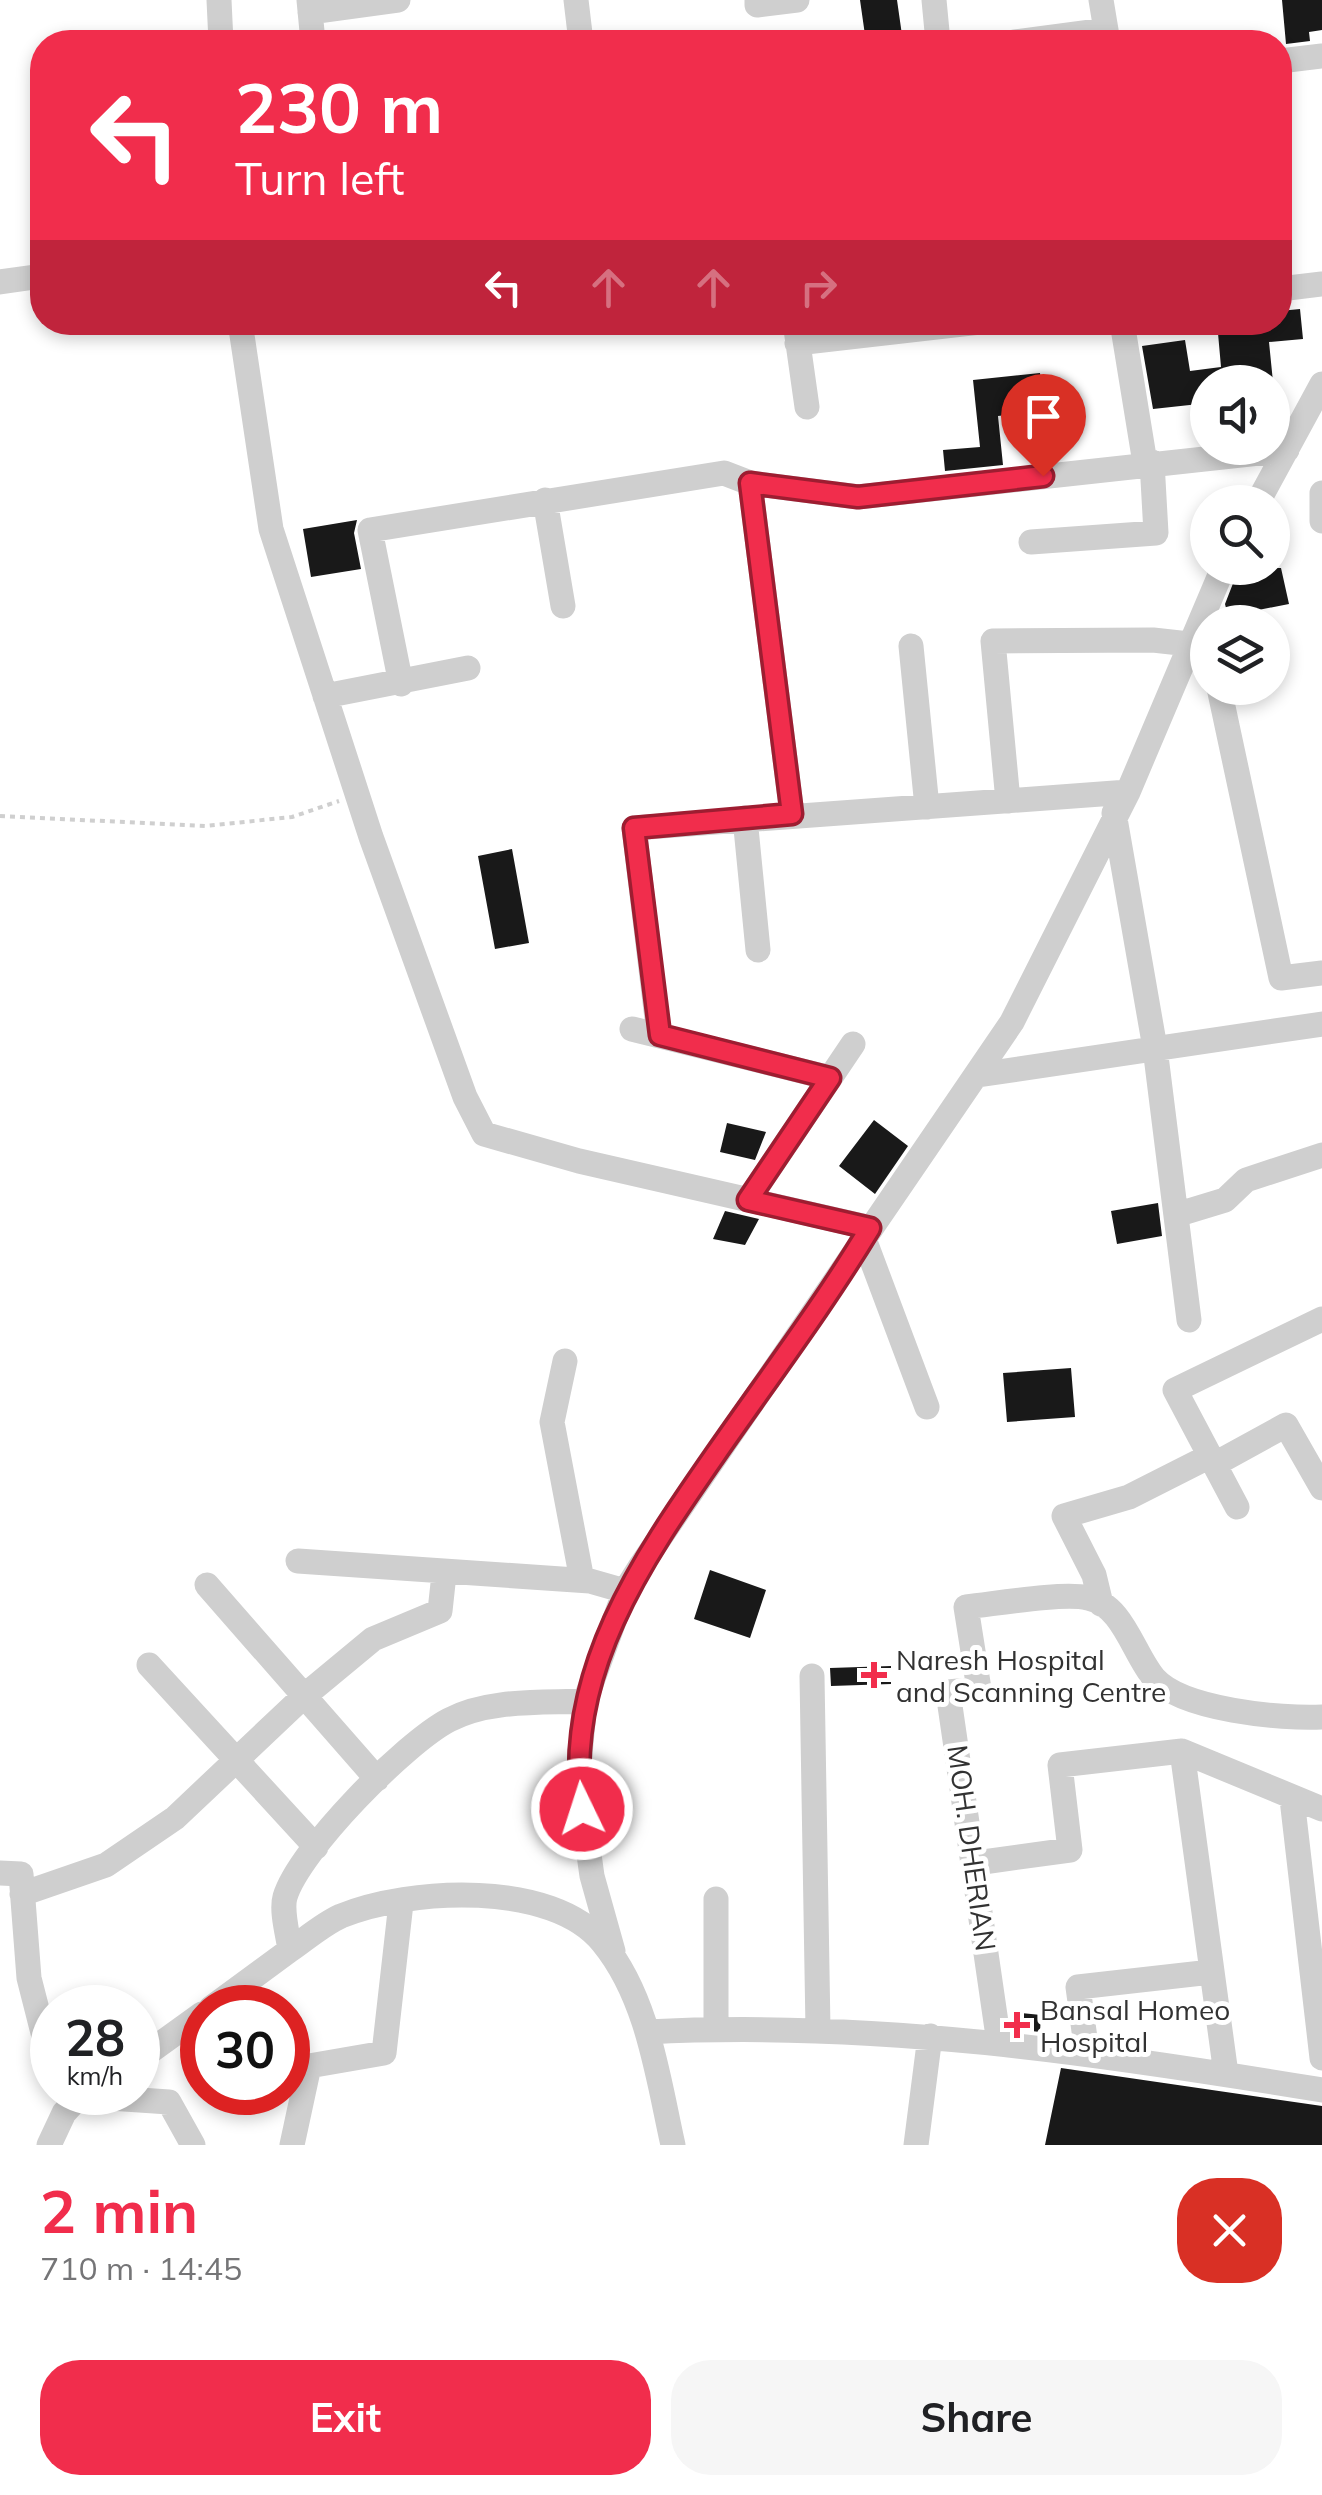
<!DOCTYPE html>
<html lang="en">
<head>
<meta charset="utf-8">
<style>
  body { margin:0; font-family:Mulish,sans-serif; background:#f6f6f6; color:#202124; height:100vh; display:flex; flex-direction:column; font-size:38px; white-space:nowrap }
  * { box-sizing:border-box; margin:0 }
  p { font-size:32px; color:#757577 }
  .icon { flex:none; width:55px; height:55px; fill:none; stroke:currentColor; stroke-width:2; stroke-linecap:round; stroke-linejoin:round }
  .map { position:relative; height:2145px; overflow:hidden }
  .drawer { display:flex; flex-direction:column; background:#fff; flex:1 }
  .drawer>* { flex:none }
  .banner { position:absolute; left:30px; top:30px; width:1262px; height:305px; border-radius:40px; box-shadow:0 5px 15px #0003; background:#f12d4c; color:#fff; overflow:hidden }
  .tools { position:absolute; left:1190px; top:365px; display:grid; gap:20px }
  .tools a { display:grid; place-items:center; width:100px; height:100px; border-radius:50%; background:#fff; box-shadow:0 5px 15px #0003; font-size:50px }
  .speed { position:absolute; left:30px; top:1985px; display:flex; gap:20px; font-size:50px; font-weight:700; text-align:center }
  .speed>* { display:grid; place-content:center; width:130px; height:130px; border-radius:50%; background:#fff; box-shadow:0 5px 15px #0003; line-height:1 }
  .speed small { font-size:25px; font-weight:400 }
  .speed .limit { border:15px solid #d22; background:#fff; color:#111 }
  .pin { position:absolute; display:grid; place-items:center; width:85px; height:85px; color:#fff; margin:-102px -42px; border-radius:50% 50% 50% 0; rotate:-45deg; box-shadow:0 0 10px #0007 }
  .pin .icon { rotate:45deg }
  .me { position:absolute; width:110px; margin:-55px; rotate:356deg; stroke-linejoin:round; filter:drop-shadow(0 0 8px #0008) }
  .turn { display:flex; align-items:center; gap:35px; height:210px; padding:0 40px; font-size:45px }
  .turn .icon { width:130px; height:130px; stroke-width:2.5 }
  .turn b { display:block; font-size:70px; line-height:85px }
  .lanes { display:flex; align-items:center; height:95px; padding:0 40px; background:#0003; justify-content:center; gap:50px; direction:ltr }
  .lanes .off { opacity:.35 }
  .round { display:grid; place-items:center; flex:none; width:105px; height:105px; border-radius:40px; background:#f6f6f6 }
  .headline { display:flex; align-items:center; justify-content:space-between; height:170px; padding:0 40px }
  h1 { font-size:60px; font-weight:700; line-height:75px; color:#f12d4c }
  .cta { display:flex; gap:20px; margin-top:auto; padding:20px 40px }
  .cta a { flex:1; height:115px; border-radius:40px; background:#f12d4c; color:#fff; font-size:40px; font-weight:700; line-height:115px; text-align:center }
  .cta a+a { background:#f6f6f6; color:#202124 }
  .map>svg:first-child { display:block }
</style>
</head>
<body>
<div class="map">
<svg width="1322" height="2145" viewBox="0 0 1322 2145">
  <rect width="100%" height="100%" fill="#fff"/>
  <!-- building -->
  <path fill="#191919" d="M860,0H897L903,42H866Z
    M1282,0H1322V30L1309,32L1310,41L1286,44Z
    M1300,309L1303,339L1269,342L1273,382H1208V403L1153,409L1142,346L1185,340L1190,371L1221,367L1217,322H1280V311Z
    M1040,373L1044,411L998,416L1003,465L945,471L943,450L980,447L973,380Z
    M357,520L354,533L361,569L311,577L303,529Z
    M1239,568H1281L1289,604L1228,616L1225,604Z
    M512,849L529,943L495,949L478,856Z
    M874,1120L908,1146L875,1194L839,1166Z
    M727,1123L766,1132L755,1160L720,1152Z
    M1158,1203L1162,1236L1117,1244L1111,1211Z
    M725,1211L759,1219L745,1245L713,1239Z
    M1071,1368L1075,1417L1007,1422L1003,1373Z
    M710,1570L766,1590L750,1638L694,1619Z
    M891,1666V1684L831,1686L830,1668Z
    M1011,2012L1041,2015L1040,2032L1013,2029Z
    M1061,2068L1322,2106V2145H1045Z"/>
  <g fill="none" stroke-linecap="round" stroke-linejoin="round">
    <!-- path -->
    <path stroke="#cfcfcf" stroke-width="4" stroke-dasharray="5 5" stroke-linecap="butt" d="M0,816L205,826L292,817L339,801"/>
    <!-- minor -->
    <path stroke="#cfcfcf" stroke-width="25" d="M219,0L221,42
      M309,0L313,42
      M576,0L581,42
      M757,0V5L797,0
      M934,0L938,42
      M1101,0L1106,30
      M310,12L398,0
      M1015,42L1106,30L1108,42
      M1280,61L1322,56
      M0,282L42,276
      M1280,289L1322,284
      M240,322L271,529L371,837L465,1097L484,1134L579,1161L871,1228
      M795,322L807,407
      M1122,322L1145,463
      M797,343L980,322
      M750,483L792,814
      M1322,493V521
      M545,500L563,606
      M1258,502L1322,384
      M1031,542L1156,533L1152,462
      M911,646L927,807
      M401,684L370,530L724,473L750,483L858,497L1287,450
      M1219,688L1281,978L1322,973
      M325,696L468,668
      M1008,801L993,641L1153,640L1189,644
      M1114,813L1155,1048L1189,1320
      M745,818L758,950
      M632,1029L830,1078
      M659,1035L634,828L1128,792
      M978,1075L1322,1024
      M748,1200L853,1044
      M1179,1214L1225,1200L1246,1180L1322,1155
      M864,1239L927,1407
      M565,1361L552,1422L582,1580
      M1215,1464L1286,1425L1322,1488
      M1237,1507L1175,1390L1322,1319
      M298,1561L590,1581L625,1591
      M207,1585L377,1779
      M1101,1604L1094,1575L1064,1516L1129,1497L1210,1456
      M149,1665L316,1847
      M812,1676L818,2029
      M585,1701L578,1775L592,1876L613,1951
      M1182,1751L1226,2074
      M1292,1799L1322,2058
      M976,1863L1070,1850L1060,1765L1182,1751L1322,1809
      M0,1873L21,1874L29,1978L52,2068
      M22,1894L106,1865L175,1818L303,1697L373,1639L440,1611L444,1574
      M716,1899V2029
      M290,1950C306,1939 323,1924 341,1916C409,1888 553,1880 603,1943C648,1998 658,2078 673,2145
      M211,2008L290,1950C288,1935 281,1911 285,1897C299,1850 405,1743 449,1720C488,1699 542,1703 585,1701L625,1591L642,1564L1012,1022L1128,792L1223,568
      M647,2032C875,2020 1098,2053 1322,2090
      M999,2043L948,1692L979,1689L966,1607C995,1604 1063,1592 1088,1598C1123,1605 1133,1653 1154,1678C1182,1710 1281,1719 1322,1717
      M1087,2053L1078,1987L1211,1972
      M138,2060L202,2014
      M80,2096L169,2102L193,2145
      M49,2145L64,2113L83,2092
      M292,2145L309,2066L384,2053L401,1903
      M916,2145L930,2036"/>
  </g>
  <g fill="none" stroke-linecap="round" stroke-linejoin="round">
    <!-- route casing -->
    <g stroke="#9d1d31" stroke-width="25">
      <path id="route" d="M582,1809C563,1674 642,1560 715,1455C767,1380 823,1306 870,1228L748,1200L830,1078L660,1035L634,828L792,814L750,483L858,497L1043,476"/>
    </g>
    <!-- route -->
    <use href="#route" stroke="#f12d4c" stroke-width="18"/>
  </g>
  <!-- markers -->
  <g fill="#f12d4c" stroke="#fff" stroke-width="4">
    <path d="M869 1660h10v10h10v10h-10v10h-10v-10h-10v-10h10z"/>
    <path d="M1012 2010h10v10h10v10h-10v10h-10v-10h-10v-10h10z"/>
  </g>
  <g text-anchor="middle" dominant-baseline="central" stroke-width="10" stroke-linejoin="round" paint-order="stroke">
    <!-- poi labels -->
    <g font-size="28" fill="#323232" stroke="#fff" text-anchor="start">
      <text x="896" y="1659">Naresh Hospital<tspan x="896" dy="32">and Scanning Centre</tspan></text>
      <text x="1040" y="2009">Bansal Homeo<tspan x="1040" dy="32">Hospital</tspan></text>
    </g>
    <!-- street labels -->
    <g font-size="28" fill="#323232" stroke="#fff">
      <text transform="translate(972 1848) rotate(82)">MOH. DHERIAN</text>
    </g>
  </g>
</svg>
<div class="tools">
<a><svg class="icon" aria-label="sound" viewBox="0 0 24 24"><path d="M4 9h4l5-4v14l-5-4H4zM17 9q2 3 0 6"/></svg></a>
<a><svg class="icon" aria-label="search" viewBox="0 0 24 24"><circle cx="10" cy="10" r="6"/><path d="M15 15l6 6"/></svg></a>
<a><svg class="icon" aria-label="layers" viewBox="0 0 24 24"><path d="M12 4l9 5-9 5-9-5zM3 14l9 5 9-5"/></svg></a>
</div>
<div class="speed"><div>28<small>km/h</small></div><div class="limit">30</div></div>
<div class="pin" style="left:1043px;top:476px;background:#d93025"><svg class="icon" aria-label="arrive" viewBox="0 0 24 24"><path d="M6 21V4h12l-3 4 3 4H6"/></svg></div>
<svg class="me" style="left:582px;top:1809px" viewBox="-20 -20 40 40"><circle r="17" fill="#f12d4c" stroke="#fff" stroke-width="3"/><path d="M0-11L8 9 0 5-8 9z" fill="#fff"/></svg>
<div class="banner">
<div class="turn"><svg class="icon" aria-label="left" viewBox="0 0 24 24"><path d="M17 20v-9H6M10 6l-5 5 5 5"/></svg><div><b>230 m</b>Turn left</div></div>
<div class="lanes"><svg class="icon" aria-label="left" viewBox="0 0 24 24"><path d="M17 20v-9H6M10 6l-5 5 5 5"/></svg><svg class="icon off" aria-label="ahead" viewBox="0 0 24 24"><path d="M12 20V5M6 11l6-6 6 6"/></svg><svg class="icon off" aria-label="ahead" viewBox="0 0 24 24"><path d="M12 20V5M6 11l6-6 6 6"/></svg><svg class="icon off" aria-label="right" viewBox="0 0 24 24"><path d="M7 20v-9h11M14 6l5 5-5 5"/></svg></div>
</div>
</div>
<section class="drawer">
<div class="headline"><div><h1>2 min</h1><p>710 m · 14:45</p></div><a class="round" style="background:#d93025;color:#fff"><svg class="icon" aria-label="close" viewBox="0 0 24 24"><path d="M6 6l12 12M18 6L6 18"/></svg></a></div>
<div class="cta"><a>Exit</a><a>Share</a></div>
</section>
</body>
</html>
